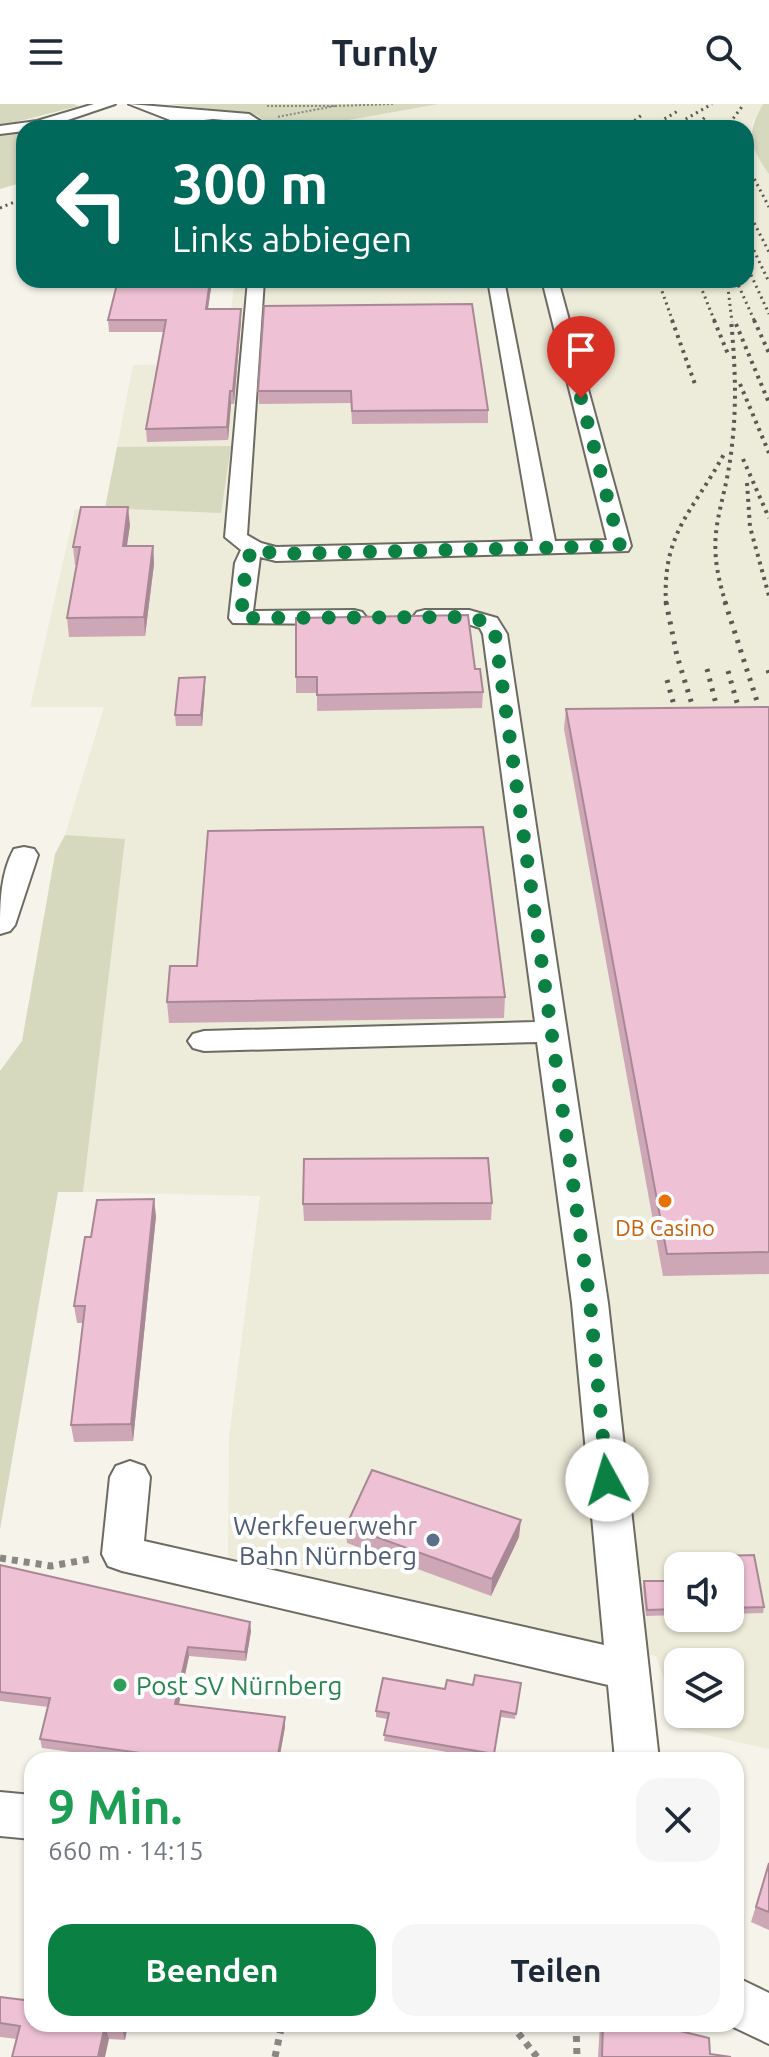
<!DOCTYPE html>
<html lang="de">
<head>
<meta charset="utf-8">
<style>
  body { margin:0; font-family:Ubuntu,sans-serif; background:#f6f6f7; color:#1f2937; height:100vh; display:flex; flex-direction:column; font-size:30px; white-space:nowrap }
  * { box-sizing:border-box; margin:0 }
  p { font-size:26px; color:#747a83 }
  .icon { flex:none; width:44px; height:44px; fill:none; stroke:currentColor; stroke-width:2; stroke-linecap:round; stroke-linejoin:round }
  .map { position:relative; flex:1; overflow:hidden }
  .sheet { position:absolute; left:24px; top:1648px; width:720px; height:280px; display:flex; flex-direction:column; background:#fff; border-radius:24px; box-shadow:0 2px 6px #0004 }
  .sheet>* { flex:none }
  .hud { position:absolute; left:16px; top:16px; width:738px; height:168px; border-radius:24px; box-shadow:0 2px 6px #0004; background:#00695c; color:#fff; overflow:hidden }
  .fabs { position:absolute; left:664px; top:1448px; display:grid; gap:16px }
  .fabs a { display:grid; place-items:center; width:80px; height:80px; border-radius:16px; background:#fff; box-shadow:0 2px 6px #0004; font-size:40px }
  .pin { position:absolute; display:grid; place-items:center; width:68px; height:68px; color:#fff; margin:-82px -34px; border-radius:50% 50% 50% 0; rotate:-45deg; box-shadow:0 0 8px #0007 }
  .pin .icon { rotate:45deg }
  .me { position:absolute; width:88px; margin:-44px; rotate:354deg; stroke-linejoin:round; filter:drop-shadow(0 0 6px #0008) }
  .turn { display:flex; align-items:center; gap:28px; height:168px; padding:0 24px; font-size:36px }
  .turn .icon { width:104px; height:104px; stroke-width:2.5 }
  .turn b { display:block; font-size:56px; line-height:68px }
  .round { display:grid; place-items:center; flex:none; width:84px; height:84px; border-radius:24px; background:#f6f6f7 }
  .head { display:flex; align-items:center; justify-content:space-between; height:136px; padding:0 24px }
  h1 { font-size:48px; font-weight:700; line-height:60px; color:#1e9e55 }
  .primary-button { display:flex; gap:16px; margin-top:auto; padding:16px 24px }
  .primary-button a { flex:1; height:92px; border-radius:24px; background:#0b8043; color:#fff; font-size:32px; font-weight:700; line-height:92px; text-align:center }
  .primary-button a+a { background:#f6f6f7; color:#1f2937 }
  header { display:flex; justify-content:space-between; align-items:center; height:104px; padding:0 24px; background:#fff; font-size:36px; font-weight:700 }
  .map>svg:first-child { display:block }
</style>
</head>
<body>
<header><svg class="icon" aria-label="menu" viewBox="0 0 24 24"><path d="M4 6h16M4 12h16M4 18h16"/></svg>Turnly<svg class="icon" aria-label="search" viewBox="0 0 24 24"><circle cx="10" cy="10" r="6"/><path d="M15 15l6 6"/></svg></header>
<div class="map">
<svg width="769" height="1953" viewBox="0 0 769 1953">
  <rect width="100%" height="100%" fill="#f6f4ea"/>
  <!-- built -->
  <path fill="#edebd9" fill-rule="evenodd" d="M439,0H763L752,19L750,35L769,70V1645L680,1625L656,1552L228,1458L229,1333L260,1092L83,1088L124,736L65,731L104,603H30L75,405L105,404L231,343H117L133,261L181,260L230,214L235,176H746V24H305ZM678,1462H730V1514H678ZM678,1558H730V1610H678Z"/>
  <!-- green -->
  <path fill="#d6d9be" d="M0,0H74L79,2L0,22Z
    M169,0H439L304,24H276L256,11Z
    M763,0H769V70C749,42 746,29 763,0Z
    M10,28H24V78L0,85V30Z
    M231,342L221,409L105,404L117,343Z
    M65,731L125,735L83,1088H58L0,1426V967L22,937L55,750Z"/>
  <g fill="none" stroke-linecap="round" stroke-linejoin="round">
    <!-- minor casing -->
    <g stroke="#6c6b62" stroke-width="4">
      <path id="minor" d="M94,0H115L44,24H24V27L0,30V22L37,17Z
        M129,0L249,10L271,24H255L245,18L213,15L178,19Z
        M248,176H264L247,431L261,439L276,443L533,437L488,176H504L555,437L607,436L542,176H558L631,442L628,447L276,457L260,453L253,507L354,506L362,508L366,513L362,518L354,520L233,519L229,514L235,459L241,446L225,433Z
        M425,506H469L497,514L507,530L608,1199L659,1656H615L608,1581L122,1467L108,1462L102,1450L110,1373L116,1362L130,1357L144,1362L150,1373L144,1437L604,1541L572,1199L537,938L204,947L193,944L188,937L193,930L204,927L535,918L483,530L480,524L468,520L417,518L413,513L417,508Z
        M24,743L34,745L38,751L15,821L10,827L0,830C0,801 0,770 14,745Z
        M0,1688L32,1691V1735L0,1732Z
        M736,1873L769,1889V1940L727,1920H736Z"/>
    </g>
    <!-- path-far1 -->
    <path stroke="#898781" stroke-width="2" stroke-dasharray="2 2" stroke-linecap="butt" d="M267,2H335L277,13
      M335,2L394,0"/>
    <!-- path -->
    <path stroke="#898781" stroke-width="7" stroke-dasharray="6 6" stroke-linecap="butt" d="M0,1454L51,1462L90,1455
      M511,1920L537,1953
      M576,1920L577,1953
      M275,1953L282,1920"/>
    <!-- minor -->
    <use href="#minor" fill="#fff" fill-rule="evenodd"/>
    <!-- rail-far2 -->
    <path stroke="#595853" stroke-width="3" stroke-dasharray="2 4" stroke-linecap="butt" d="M625,24L643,10
      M649,24L678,7
      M670,24L712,0
      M695,24L706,12
      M726,24L744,0
      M746,59L769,103
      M746,103L769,148
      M0,104L24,94
      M746,130L769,178
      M746,160L769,210
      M658,176L673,218
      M675,176L677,181
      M698,176L715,218
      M727,176L732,218
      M736,176L755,218"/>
    <!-- rail-far1 -->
    <path stroke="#595853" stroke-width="4" stroke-dasharray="3 5" stroke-linecap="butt" d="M672,216L696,283
      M714,216L728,250
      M754,216L769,249
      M736,220L769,299
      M740,280L769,349
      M743,355L769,414
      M747,379L750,423L769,492
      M666,500C662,428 693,408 724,350
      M726,500C702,426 725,410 732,341C737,299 735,258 731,216"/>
    <!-- rail -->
    <path stroke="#595853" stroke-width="5" stroke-dasharray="3 7" stroke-linecap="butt" d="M666,498L677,552L699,623
      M725,498L765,622
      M707,565L722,623
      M768,566L769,569
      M728,567L744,623
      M667,576L680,623"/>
  </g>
  <!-- wall -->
  <path fill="#cda7b6" d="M118,176H211V184L208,205L241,217L234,300H231L228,336L147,338L146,325L163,228H109L108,216Z
    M264,202L488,306V319L352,320L351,299L259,300L258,287Z
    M130,421L127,442H153L154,460L145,532L69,533L67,514L76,461H75L73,443Z
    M475,565L483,588L482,604L317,607V589H296V573Z
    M205,584L202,622H176L175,611Z
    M769,603V1170L663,1172L564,625L566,605Z
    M505,893L504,914L169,919L167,898Z
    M492,1099L491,1116L304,1117L303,1100Z
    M156,1112L133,1337L74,1338L71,1321L83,1219H77L74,1202L91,1133Z
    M346,1422L519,1433L491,1492L347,1439Z
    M754,1451L764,1503L763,1509L730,1510V1462H686L685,1459L687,1453Z
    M0,1461L251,1527L246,1557L189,1552L178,1601L285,1613V1623L279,1656H129L42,1644L40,1635L48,1603L0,1597Z
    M644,1477H678V1511L646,1512L643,1483Z
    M521,1579L515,1615L501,1613L493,1656L384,1637L387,1615L376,1613V1607L445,1585L473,1581Z
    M769,1759V1826L751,1818Z
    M0,1893L32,1920H128L125,1936L109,1935H17L0,1933Z
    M600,1920H680V1927L710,1950L731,1953H598Z"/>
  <!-- shaded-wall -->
  <path fill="#a78894" d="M210,176L211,184L206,217V205Z
    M241,205V217L234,300L233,287Z
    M230,287L231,300L228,336L227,323Z
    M128,403L130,421L124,460L123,442Z
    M153,442L154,460L145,532L144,513Z
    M205,573V584L202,622L201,611Z
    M154,1095L156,1112L133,1337L131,1320Z
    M521,1416L519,1433L491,1492L492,1475Z
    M250,1518L251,1527L246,1557L245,1548Z
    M188,1543L189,1552L177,1610L175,1600Z
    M285,1613V1623L279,1656H277Z
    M122,1920H128L125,1936L121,1922Z
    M105,1921L109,1935L105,1953H98Z"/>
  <!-- building -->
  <path fill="#eec2d4" stroke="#a78894" stroke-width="2" d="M118,176H210L206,205H241L233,287H230L227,323L146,325L166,216H108Z
    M472,200L488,306L352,307L351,287H258L264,202Z
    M81,403H128L123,442H153L144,513L67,514L80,443H73Z
    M468,511L475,565H480L483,588L317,591V573H296V514Z
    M205,573L201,611H175L179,574Z
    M769,603V1148L667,1150L566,605Z
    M483,723L505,893L167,898L170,862H197L208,727Z
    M488,1054L492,1099L303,1100L304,1055Z
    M154,1095L131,1320L71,1321L85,1202H74L85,1133H91L97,1096Z
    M372,1366L521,1416L492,1475L346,1422Z
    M754,1451L764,1503L730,1504V1462H688L687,1453Z
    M0,1461L250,1518L245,1548L188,1543L175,1600L285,1613L277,1656H190L40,1635L50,1594L0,1588Z
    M644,1477H678V1505L647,1506Z
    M475,1571L521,1579L516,1610L501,1607L494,1650L384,1631L389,1609L376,1607L383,1574L445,1585L447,1576L473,1581Z
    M769,1759V1808L756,1803Z
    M0,1893L32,1897V1920H122L121,1922L105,1921L98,1953H12L20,1922L0,1919Z
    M603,1920H680V1927L709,1934L710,1950L731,1953H602Z"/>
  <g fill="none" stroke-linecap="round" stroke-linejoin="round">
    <!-- route -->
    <path stroke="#0b8043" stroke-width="14" stroke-dasharray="0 25.2" d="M581,294L620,442L276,450L253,444L246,459L241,514L469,513L489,519L495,530L590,1199L607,1376"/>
  </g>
  <!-- markers -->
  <circle fill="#e8710a" stroke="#fff" stroke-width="3" cx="665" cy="1097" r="8"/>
  <circle fill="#5c6f8a" stroke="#fff" stroke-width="3" cx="433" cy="1436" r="8"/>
  <circle fill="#2e9e5b" stroke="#fff" stroke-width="3" cx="120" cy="1581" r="8"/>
  <g text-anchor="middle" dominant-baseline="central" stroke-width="8" stroke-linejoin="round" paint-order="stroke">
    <!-- food labels -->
    <g font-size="22" fill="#c56008" stroke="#fff">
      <text x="665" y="1123">DB Casino</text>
    </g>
    <!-- near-service labels -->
    <g font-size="26" fill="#4e5e75" stroke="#fff" text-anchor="end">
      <text x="417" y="1421">Werkfeuerwehr<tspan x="417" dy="30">Bahn Nürnberg</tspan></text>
    </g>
    <!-- near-leisure labels -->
    <g font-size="26" fill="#27864d" stroke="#fff" text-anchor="start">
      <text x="136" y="1581">Post SV Nürnberg</text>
    </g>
  </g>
</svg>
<div class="fabs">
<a><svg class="icon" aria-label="sound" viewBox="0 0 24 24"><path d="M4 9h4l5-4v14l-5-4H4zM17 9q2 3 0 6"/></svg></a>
<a><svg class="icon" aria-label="layers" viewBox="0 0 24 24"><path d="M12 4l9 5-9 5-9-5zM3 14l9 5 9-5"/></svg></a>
</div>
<div class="pin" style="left:581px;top:294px;background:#d93025"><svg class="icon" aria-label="arrive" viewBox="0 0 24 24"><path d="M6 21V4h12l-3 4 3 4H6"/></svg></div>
<svg class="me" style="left:607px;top:1376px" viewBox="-20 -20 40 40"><circle r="19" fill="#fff"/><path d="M0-13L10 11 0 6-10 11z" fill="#0b8043"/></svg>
<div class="hud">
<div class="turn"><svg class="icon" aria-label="left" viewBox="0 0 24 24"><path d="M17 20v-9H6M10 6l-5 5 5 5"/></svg><div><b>300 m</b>Links abbiegen</div></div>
</div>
<section class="sheet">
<div class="head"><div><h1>9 Min.</h1><p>660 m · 14:15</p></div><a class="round"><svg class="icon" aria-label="close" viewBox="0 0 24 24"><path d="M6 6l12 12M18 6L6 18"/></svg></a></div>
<div class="primary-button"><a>Beenden</a><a>Teilen</a></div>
</section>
</div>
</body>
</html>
